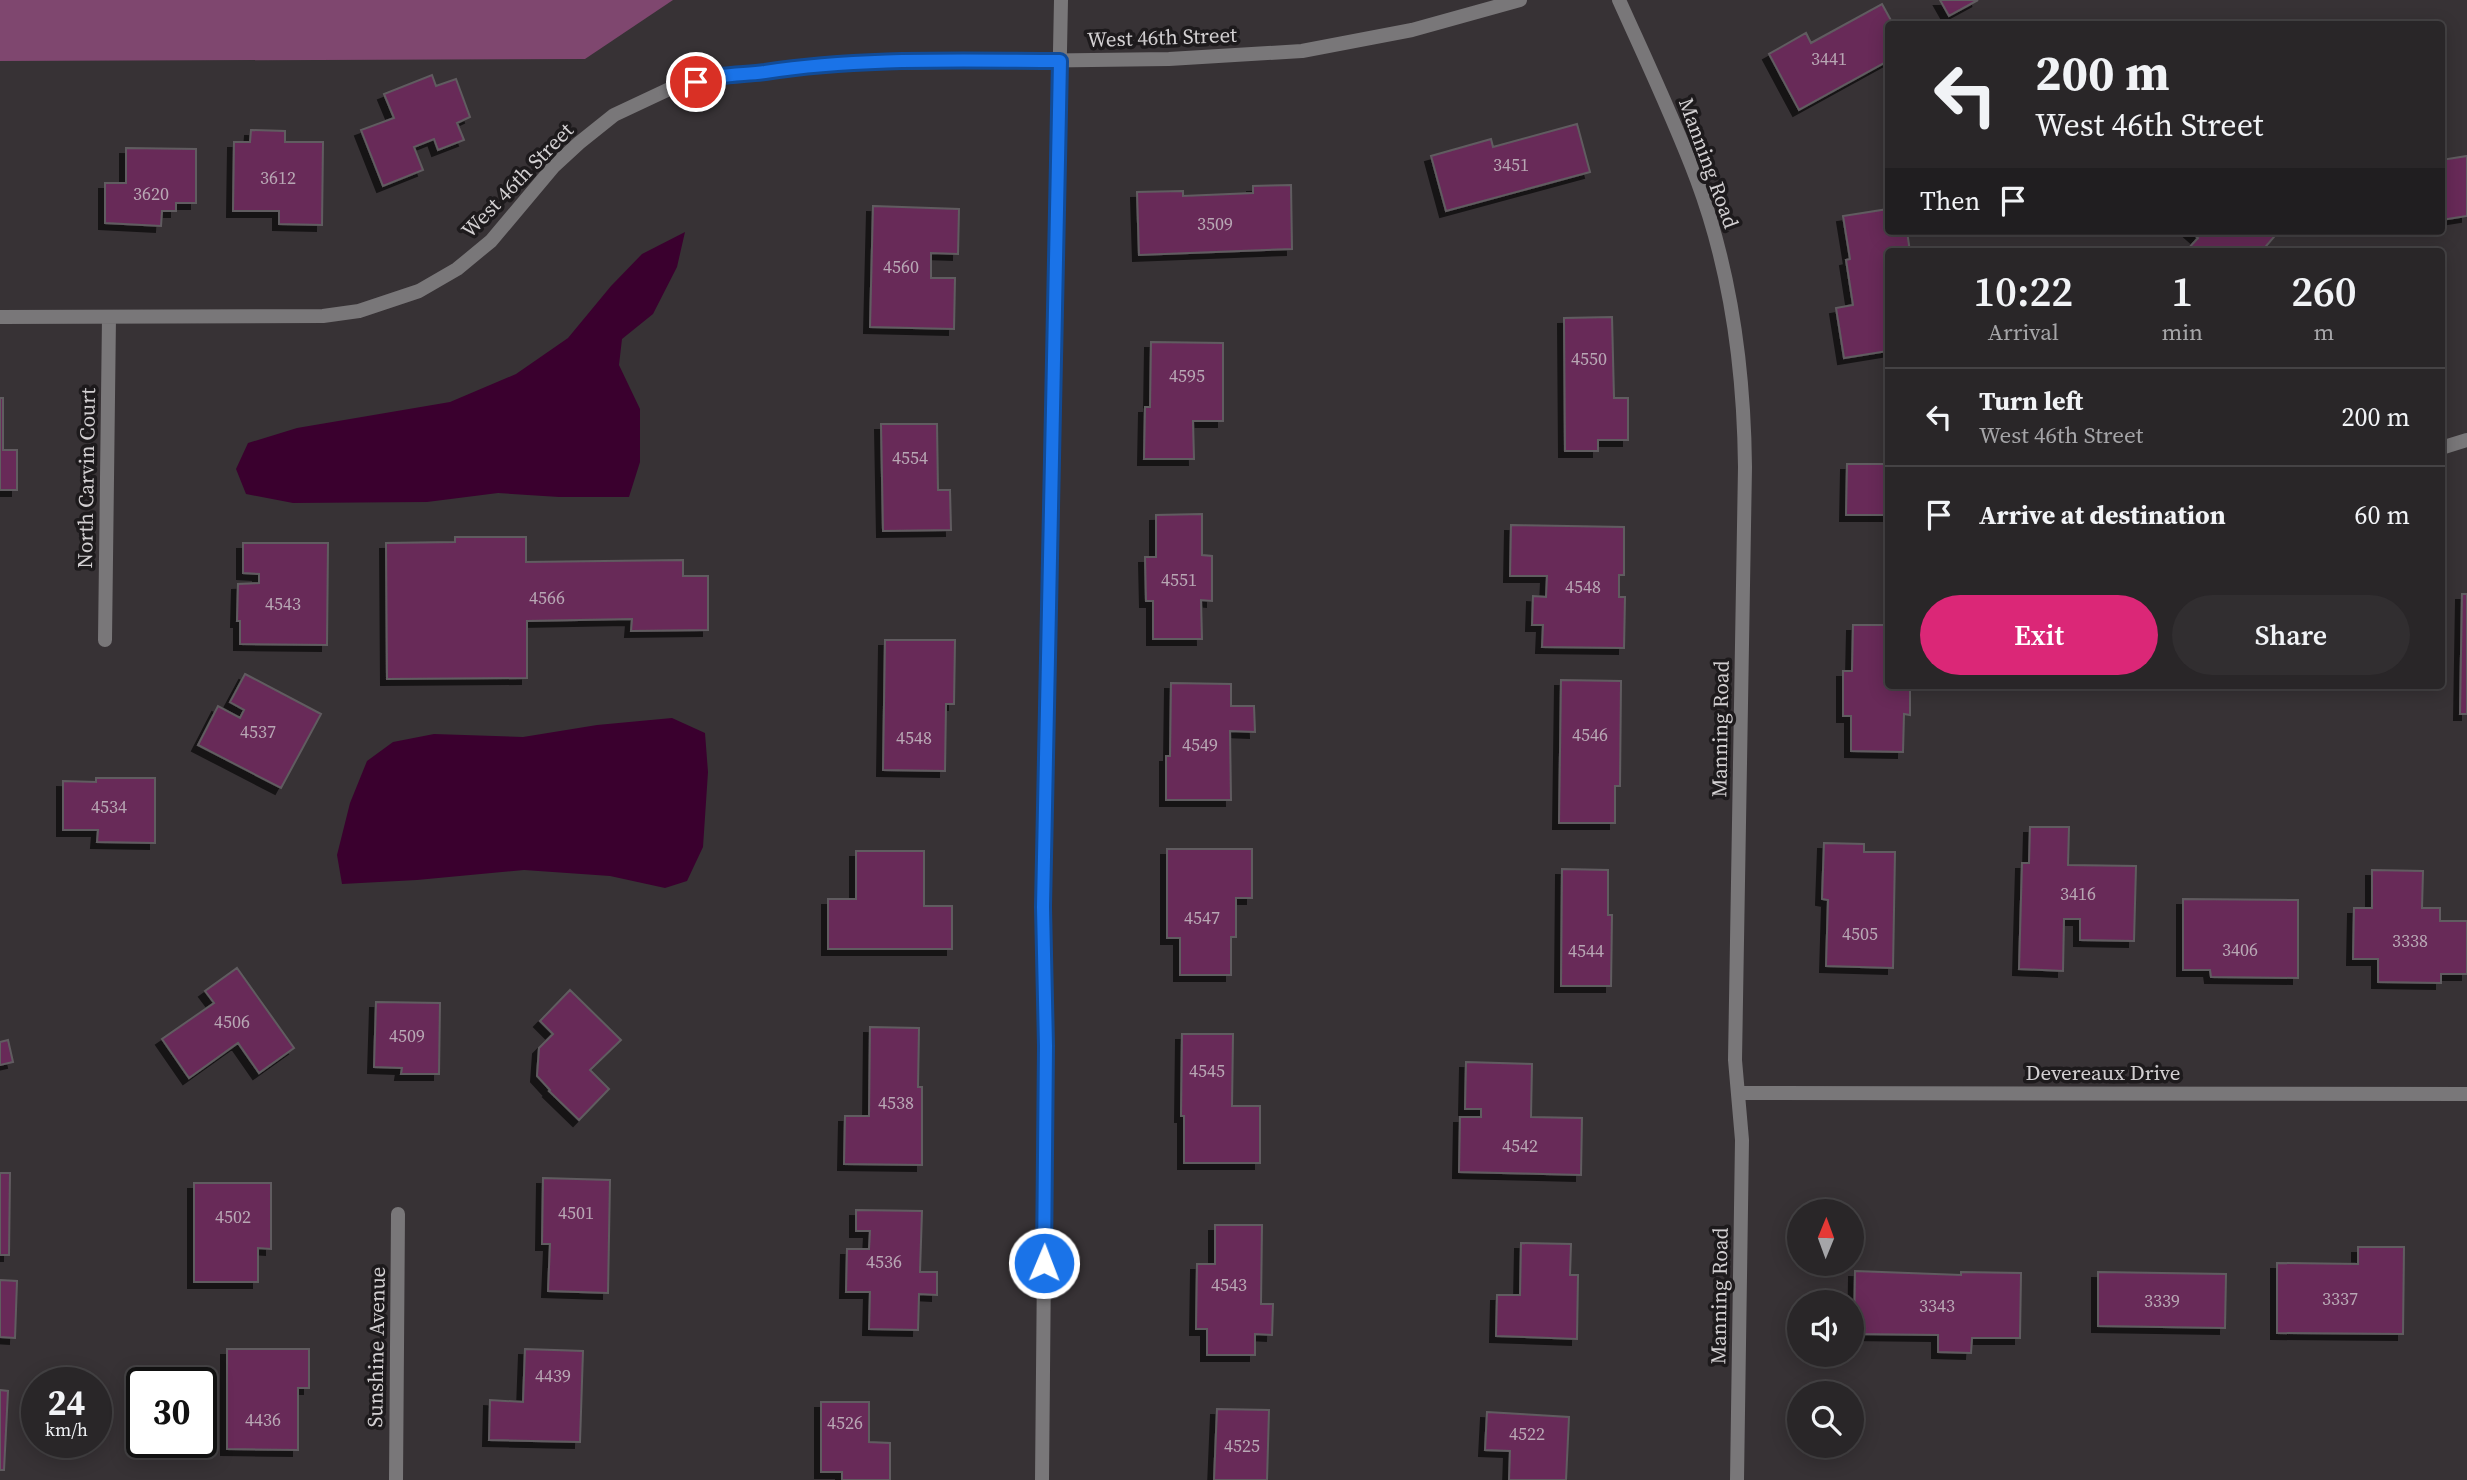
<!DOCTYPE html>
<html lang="en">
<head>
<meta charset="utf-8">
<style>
  body { margin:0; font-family:"Source Serif 4",serif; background:#312e30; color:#f1f3f6; height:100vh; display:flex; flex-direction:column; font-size:26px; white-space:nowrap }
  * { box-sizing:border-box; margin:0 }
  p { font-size:23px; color:#a5a5a8 }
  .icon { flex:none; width:38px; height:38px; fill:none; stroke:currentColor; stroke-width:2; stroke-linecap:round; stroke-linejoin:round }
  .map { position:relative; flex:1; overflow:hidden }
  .drawer { position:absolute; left:1885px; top:248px; width:560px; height:441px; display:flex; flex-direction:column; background:#292628; border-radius:7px; box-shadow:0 4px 18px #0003,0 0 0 2px #454345 }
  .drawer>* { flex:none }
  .top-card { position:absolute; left:1885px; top:21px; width:560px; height:214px; border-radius:7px; box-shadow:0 4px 18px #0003,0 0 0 2px #454345; background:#292628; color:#f1f3f6; overflow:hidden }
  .needle { width:46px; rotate:1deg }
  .tools { position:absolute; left:1787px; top:1199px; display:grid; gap:14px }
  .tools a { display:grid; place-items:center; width:77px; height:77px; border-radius:50%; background:#292628; box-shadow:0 4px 18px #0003,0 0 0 2px #454345; font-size:35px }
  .speed { position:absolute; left:21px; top:1367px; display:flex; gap:14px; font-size:35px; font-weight:700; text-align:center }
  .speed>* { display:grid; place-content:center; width:91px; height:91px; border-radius:50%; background:#292628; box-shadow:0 4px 18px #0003,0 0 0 2px #454345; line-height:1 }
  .speed small { font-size:18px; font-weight:400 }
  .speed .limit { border:4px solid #111; border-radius:10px; background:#fff; color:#111 }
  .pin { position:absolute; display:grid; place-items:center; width:60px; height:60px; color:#fff; margin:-30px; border:4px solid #fff; border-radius:50%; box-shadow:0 2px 7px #0007 }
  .me { position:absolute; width:77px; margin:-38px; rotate:1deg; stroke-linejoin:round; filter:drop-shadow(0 0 5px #0008) }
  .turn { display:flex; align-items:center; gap:24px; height:147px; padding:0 35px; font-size:32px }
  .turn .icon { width:91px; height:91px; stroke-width:2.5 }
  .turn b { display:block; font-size:49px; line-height:60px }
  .then { display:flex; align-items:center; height:66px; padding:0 35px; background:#0003; gap:14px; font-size:26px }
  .eta { display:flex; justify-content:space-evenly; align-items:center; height:119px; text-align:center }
  .eta b { font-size:42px; font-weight:600; line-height:49px }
  .primary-button { display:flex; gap:14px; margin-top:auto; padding:14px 35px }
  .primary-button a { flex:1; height:80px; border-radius:42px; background:#db2777; color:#fff; font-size:28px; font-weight:600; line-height:80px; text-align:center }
  .primary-button a+a { background:#312e30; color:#f1f3f6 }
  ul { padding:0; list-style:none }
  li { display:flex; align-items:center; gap:21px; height:98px; padding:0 35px; border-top:2px solid #454345 }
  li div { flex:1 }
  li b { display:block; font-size:26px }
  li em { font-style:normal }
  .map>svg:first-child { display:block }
</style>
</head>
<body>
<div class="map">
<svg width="2467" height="1480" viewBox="0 0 2467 1480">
  <defs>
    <filter id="shadow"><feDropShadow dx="-6" dy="6" stdDeviation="0" flood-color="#0009"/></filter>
  </defs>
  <rect width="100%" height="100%" fill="#373235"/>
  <!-- green -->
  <path fill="#7f476f" d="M0,0H673L585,59L0,61Z"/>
  <!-- water -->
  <path fill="#3a002e" d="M685,232L677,267L653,314L622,339L619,365L640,409V462L629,497H559L498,493L427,502L293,503L246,494L236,469L248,443L297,428L450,402L516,374L568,338L611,286L642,254Z
    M672,718L705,733L708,772L703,847L687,881L665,888L610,876L524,870L417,880L342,884L337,855L350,803L367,761L393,742L434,734L523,737L597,725Z"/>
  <!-- building -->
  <path fill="#672b58" stroke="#615c60" stroke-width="2" filter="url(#shadow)" d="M1940,0H1978L1949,16Z
    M1882,4L1893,24H1888V61L1799,110L1769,54L1806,33L1811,43Z
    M432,75L436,86L456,79L470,117L457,123L464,140L438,150L434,139L414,147L423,170L383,186L361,130L394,118L384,94Z
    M1577,124L1590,172L1446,211L1431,156L1491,139L1493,147Z
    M251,130L285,131V142H323L322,225L279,224V211H233L234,142H250Z
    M126,148L196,149V203H176V211H162L161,226L105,223V183H126Z
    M2467,156V216L2441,220V160Z
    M1291,185L1292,249L1139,255L1137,192L1183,191V196L1253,193V186Z
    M873,206L959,209L958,254L931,253V278H955L954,329L870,327Z
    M1888,209V231H1907L1910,252H1888V351L1844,358L1836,308L1853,305L1846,260L1850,259L1843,216Z
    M2190,231H2271L2269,233L2274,237L2261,252H2185L2198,238Z
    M1612,317L1614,398H1628V440H1598V451H1565L1564,318Z
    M1151,342L1223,343V421H1193L1194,459H1144L1145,407H1150Z
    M0,398H3V450H17V490H0Z
    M881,424H937L938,490H950L951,530L883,531Z
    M1847,464H1888V515H1846Z
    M1202,514V555L1212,556V601L1201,600L1202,639H1153V601H1146L1145,557H1156V515Z
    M1511,525L1624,527V575H1619V597H1625L1624,648L1542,647L1543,625H1532L1533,596L1546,597L1547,576H1510Z
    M455,537H526V562L683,560V576H708V630L631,631L632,619L527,621V678L387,679L386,543L455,542Z
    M243,543H328L327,645L240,644V621H237L238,584L259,583V574L243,573Z
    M2462,594H2467V714H2460Z
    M1853,625H1888V686H1910V715L1904,714L1903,752L1851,751V716H1843V671H1852Z
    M885,640H955L954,704H946L945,771L883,770Z
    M245,674L321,714L281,788L198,745L218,706L240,718L244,710L230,702Z
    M1561,680L1621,681L1620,786H1615V823H1559Z
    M1171,683L1231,684V706H1254L1255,732L1230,731L1231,800H1166V756H1170Z
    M96,778H155V843L97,842L98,830H63V781L96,782Z
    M2030,827H2069L2068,865L2136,866L2134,941L2080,940V919H2064L2063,971L2019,969L2022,863H2029Z
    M1824,843L1864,844V852H1895L1893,968L1826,966L1828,900L1822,899Z
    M1167,849H1252V898H1236V937H1231V975H1180V938H1167Z
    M856,851H924V906H952V949H828V899H856Z
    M1562,869L1608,870V915H1612L1611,986H1561Z
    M2372,870L2423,871L2422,908H2440V921H2467V974H2441V983L2378,982V959H2353L2354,908H2372Z
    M2183,899L2298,900V978L2211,977L2210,970H2183Z
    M237,968L294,1048L259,1073L238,1043L189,1078L162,1039L214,1003L205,991Z
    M570,990L621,1040L590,1070L609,1089L579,1120L549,1091L550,1090L537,1076L539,1048L553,1034L540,1021Z
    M376,1002L440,1003L439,1074H401L402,1068L374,1067Z
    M870,1027L919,1028L918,1087H922V1165L844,1164L845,1116H869Z
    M1182,1034H1233L1232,1106H1260V1163H1184V1116H1181Z
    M8,1040L13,1062L0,1065V1042Z
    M1466,1062L1532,1064L1531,1117L1582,1118L1581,1175L1459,1172L1460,1117H1481V1109H1465Z
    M0,1173H10L9,1255H0Z
    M543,1178L610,1180L608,1293L548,1291L550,1244H542Z
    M194,1183H271V1249L258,1248V1282H194Z
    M856,1210L922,1211L920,1272H937V1295L919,1294L918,1330L869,1329L870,1292H846L847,1249H869L870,1231H856Z
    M1215,1225H1262L1261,1304H1273L1272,1335L1255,1334V1355H1207V1329H1196L1197,1264H1215Z
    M1521,1243L1571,1244L1570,1275H1578L1577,1339L1496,1336L1497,1295H1520Z
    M2358,1247H2404L2403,1334L2277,1333V1263L2358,1264Z
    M1855,1271L1961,1275V1272L2021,1273L2020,1338H1972L1971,1353L1938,1352V1335L1854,1334Z
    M2098,1272L2226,1274L2225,1328L2098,1326Z
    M0,1280L17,1281L15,1338L0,1337Z
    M227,1349H309V1388H298V1450L227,1449Z
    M525,1349L583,1351L580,1442L489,1440L490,1400L523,1402Z
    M0,1390L8,1391L4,1470H0Z
    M821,1402H869V1442L890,1443V1480H842V1472H821Z
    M1217,1409L1269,1410L1267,1480H1214Z
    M1487,1412L1569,1417L1566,1480H1509L1510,1451L1485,1450Z"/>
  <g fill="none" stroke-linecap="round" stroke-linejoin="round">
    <!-- minor -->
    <path stroke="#797779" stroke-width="14" d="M1619,0C1646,60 1674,119 1697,180C1731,271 1744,371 1745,467L1735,1060L1742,1140L1737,1480
      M0,317L323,316L359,311L419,291L457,269L491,241L554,166L579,143L614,115L680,84L712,76L765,72L792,67L864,63L1169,59L1302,51L1412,30L1520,0
      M2441,448L2467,440
      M105,640L109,317
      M1738,1093L2467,1094
      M396,1480L398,1214
      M1042,1480L1046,1046L1043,907L1061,0"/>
  </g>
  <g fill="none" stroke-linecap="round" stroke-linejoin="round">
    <!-- route casing -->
    <g stroke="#114b97" stroke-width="18">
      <path id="route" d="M696,82C718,74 742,75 765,72C862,57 962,61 1060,61L1043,907L1046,1046L1044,1263"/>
    </g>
    <!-- route -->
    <use href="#route" stroke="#1a73e8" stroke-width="12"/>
  </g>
  <g text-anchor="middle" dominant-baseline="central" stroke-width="7" stroke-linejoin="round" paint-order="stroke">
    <!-- number labels -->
    <g font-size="18" fill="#b8a7b4">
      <text x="1829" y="58">3441</text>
      <text x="1511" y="164">3451</text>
      <text x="278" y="177">3612</text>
      <text x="151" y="193">3620</text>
      <text x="1215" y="223">3509</text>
      <text x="901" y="266">4560</text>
      <text x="1589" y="358">4550</text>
      <text x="1187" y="375">4595</text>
      <text x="910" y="457">4554</text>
      <text x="1179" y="579">4551</text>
      <text x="1583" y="586">4548</text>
      <text x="547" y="597">4566</text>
      <text x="283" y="603">4543</text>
      <text x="258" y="731">4537</text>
      <text x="1590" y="734">4546</text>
      <text x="914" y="737">4548</text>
      <text x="1200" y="744">4549</text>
      <text x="109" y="806">4534</text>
      <text x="2078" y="893">3416</text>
      <text x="1202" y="917">4547</text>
      <text x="1860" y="933">4505</text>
      <text x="2410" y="940">3338</text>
      <text x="2240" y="949">3406</text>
      <text x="1586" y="950">4544</text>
      <text x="232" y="1021">4506</text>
      <text x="407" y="1035">4509</text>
      <text x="1207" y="1070">4545</text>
      <text x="896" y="1102">4538</text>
      <text x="1520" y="1145">4542</text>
      <text x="576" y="1212">4501</text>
      <text x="233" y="1216">4502</text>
      <text x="884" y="1261">4536</text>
      <text x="1229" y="1284">4543</text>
      <text x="2340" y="1298">3337</text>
      <text x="2162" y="1300">3339</text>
      <text x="1937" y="1305">3343</text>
      <text x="553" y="1375">4439</text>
      <text x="263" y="1419">4436</text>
      <text x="845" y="1422">4526</text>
      <text x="1527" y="1433">4522</text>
      <text x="1242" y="1445">4525</text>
    </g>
    <!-- street labels -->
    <g font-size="21" fill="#d3d0d2" stroke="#1d1a1c">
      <text transform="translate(1162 37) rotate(-2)">West 46th Street</text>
      <text transform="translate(1709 163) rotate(70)">Manning Road</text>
      <text transform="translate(517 180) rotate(-46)">West 46th Street</text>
      <text transform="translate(86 478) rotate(-89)">North Carvin Court</text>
      <text transform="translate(1720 729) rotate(-89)">Manning Road</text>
      <text x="2103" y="1072">Devereaux Drive</text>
      <text transform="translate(1719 1296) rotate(-89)">Manning Road</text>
      <text transform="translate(376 1347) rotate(-89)">Sunshine Avenue</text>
    </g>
  </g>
</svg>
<div class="tools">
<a><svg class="needle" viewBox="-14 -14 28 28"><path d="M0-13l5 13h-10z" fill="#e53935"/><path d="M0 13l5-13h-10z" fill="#a5a5a8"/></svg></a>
<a><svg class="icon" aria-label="sound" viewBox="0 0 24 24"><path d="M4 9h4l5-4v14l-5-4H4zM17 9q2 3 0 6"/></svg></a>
<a><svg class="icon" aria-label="search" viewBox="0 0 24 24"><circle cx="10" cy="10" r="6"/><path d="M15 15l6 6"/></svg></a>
</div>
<div class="speed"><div>24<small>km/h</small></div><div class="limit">30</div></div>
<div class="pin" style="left:696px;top:82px;background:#d93025"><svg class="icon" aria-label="arrive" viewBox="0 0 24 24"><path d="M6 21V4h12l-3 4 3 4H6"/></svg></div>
<svg class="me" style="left:1044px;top:1263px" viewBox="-20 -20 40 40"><circle r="17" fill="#1a73e8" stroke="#fff" stroke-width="3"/><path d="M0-11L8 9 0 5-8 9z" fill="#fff"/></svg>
<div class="top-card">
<div class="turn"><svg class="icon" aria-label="left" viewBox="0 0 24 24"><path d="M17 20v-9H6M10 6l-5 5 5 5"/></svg><div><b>200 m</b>West 46th Street</div></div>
<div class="then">Then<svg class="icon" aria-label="arrive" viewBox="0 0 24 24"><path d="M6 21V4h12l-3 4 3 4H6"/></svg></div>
</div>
<section class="drawer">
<div class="eta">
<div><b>10:22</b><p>Arrival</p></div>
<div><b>1</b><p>min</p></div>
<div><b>260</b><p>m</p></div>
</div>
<ul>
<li><svg class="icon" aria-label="left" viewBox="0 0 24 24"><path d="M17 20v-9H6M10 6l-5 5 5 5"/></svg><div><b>Turn left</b><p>West 46th Street</p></div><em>200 m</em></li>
<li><svg class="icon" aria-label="arrive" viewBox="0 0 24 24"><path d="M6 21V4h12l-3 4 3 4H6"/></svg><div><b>Arrive at destination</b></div><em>60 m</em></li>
</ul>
<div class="primary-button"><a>Exit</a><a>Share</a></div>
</section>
</div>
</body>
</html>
